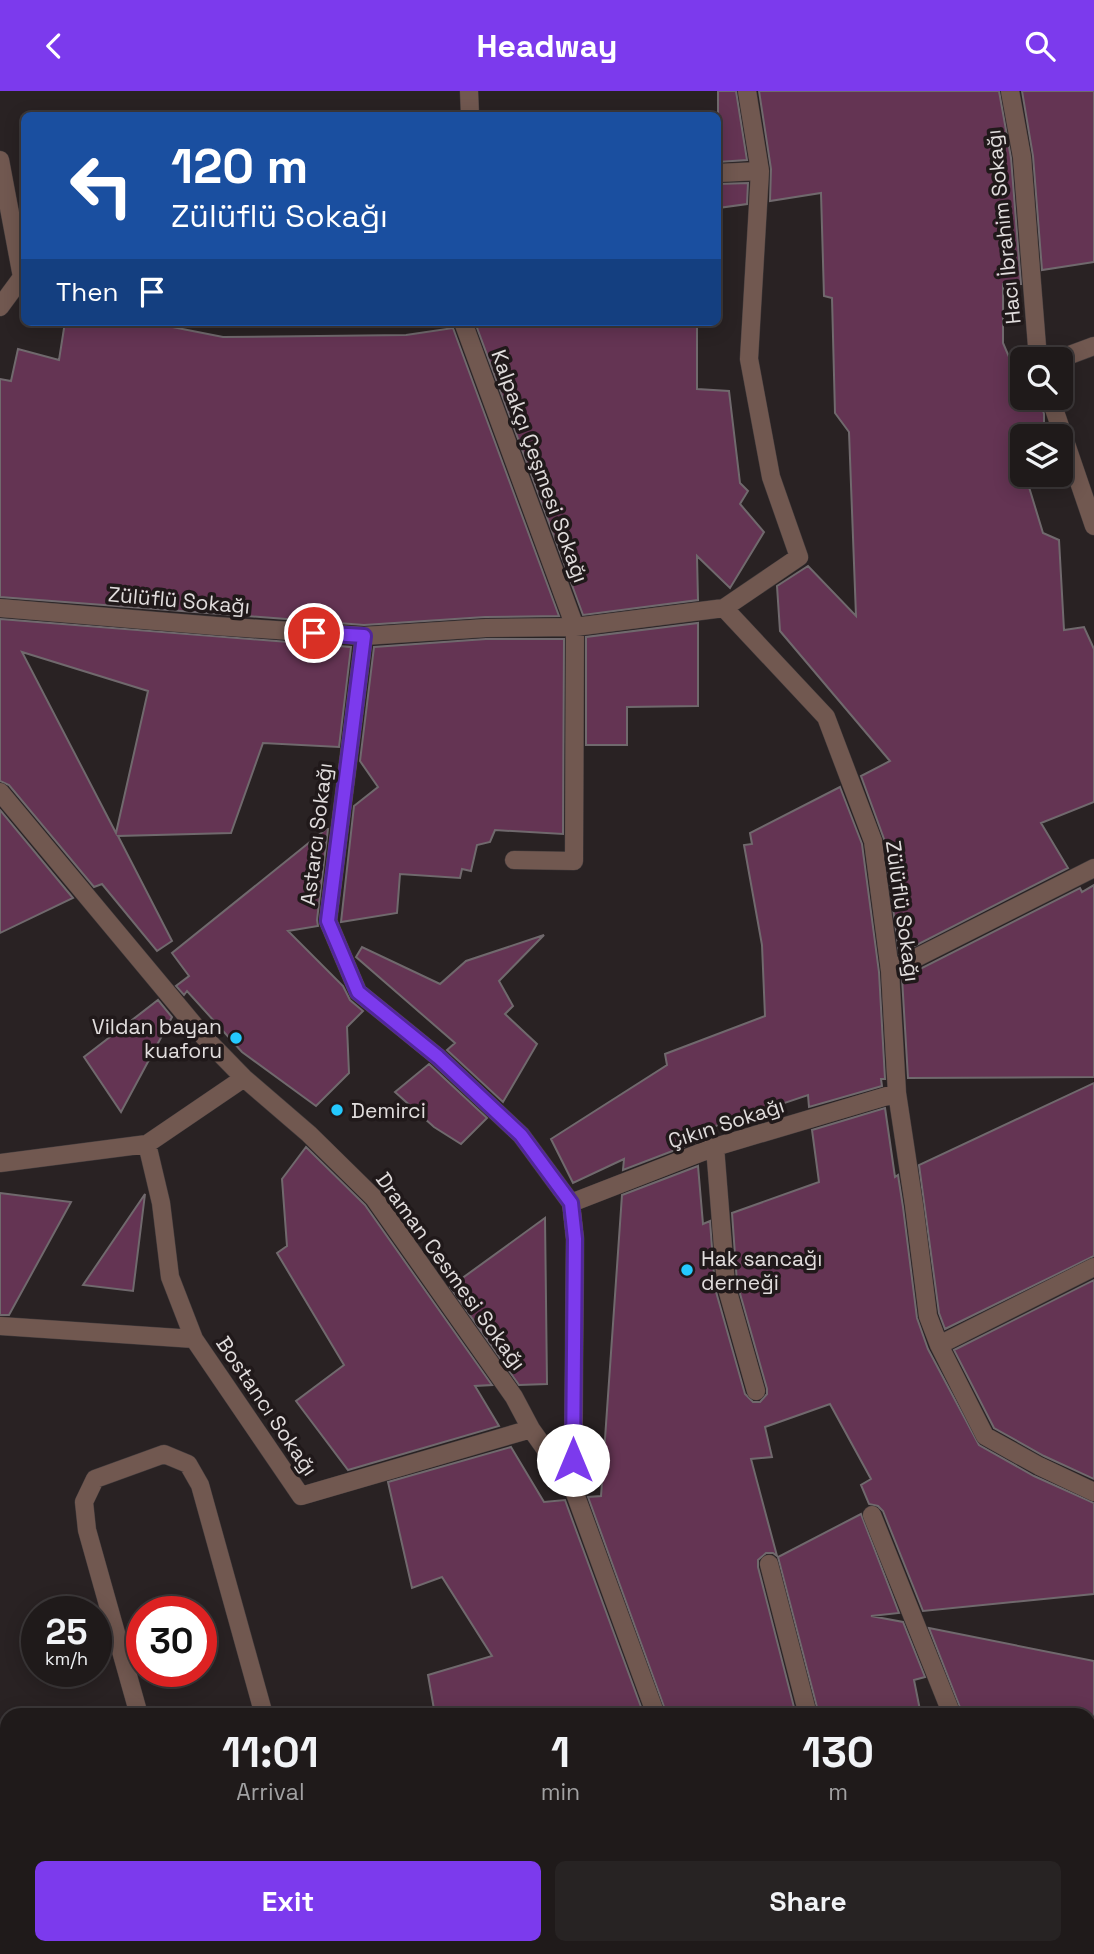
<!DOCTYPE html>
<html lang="en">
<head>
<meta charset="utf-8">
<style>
  body { margin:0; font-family:"Space Grotesk",sans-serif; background:#272323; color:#f1f3f6; height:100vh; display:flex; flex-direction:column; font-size:26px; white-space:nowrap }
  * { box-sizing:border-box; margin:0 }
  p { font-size:23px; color:#a1a1a2 }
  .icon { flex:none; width:38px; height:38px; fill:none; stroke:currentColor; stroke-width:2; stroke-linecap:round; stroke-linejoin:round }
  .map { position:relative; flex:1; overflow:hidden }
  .drawer { position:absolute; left:0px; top:1617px; width:1096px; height:247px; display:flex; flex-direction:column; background:#1f1a1a; border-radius:21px 21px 0 0; box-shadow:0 4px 18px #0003,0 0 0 2px #3c3839 }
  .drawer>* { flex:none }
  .hud { position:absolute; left:21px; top:21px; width:700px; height:214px; border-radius:10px; box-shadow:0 4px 18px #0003,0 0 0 2px #3c3839; background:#1a4fa0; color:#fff; overflow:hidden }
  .tools { position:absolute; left:1010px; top:256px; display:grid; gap:14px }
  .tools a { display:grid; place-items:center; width:63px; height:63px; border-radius:10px; background:#1f1a1a; box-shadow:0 4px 18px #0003,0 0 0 2px #3c3839; font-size:35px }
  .speed { position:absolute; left:21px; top:1505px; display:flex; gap:14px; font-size:35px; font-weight:700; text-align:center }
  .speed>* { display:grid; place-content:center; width:91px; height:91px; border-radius:50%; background:#1f1a1a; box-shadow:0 4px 18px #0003,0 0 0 2px #3c3839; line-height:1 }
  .speed small { font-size:18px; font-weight:400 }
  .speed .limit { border:10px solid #d22; background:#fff; color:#111 }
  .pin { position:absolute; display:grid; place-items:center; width:60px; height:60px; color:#fff; margin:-30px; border:4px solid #fff; border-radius:50%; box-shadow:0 2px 7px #0007 }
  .me { position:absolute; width:77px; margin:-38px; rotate:0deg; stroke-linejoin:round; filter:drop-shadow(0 0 5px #0008) }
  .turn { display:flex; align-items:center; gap:24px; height:147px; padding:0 35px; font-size:32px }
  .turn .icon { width:91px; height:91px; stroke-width:2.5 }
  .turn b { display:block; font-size:49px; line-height:60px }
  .then { display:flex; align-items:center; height:66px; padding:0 35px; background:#0003; gap:14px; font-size:26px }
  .eta { display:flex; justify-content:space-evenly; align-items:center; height:119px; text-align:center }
  .eta b { font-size:42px; font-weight:700; line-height:49px }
  .action { display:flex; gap:14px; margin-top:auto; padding:14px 35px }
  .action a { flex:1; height:80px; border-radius:10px; background:#7c3aed; color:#fff; font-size:28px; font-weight:700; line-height:80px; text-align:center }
  .action a+a { background:#272323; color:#f1f3f6 }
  header { display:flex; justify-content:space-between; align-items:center; height:91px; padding:0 35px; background:#7c3aed; color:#fff; font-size:32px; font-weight:700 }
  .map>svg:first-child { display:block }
</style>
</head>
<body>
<header><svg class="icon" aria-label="back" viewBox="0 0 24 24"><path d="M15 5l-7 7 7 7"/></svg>Headway<svg class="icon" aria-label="search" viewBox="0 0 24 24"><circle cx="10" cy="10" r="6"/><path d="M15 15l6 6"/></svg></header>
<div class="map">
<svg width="1094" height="1863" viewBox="0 0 1094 1863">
  <rect width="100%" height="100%" fill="#292223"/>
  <!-- building -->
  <path fill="#643453" stroke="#70696d" stroke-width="2" fill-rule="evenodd" d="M718,0H736L747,69L718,71Z
    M759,0H999L1011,67L1021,193H1003V252L1022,296V306H1039L1044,323V345H1013L1022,375V383H1025L1043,442L1059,449L1064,539L1084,536L1094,558V711L1041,732L1068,777L899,863L884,748L861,685L890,670L780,540L777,495L808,475L856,525L849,341L835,322L832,207L824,205L821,102L770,110L771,78Z
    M1022,0H1094V171L1042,179L1033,65Z
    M748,92L747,113L718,117V93Z
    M65,231H147L223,246L406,244L453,237L559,525L485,526L364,534L0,506V288L11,290L18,258L59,269Z
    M494,231H697V298L729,300L740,392L748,400L740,413L764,441L730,497L697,465L698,509L583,524L476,234Z
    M0,528L351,556L339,656L263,652L231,742L118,745L172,850L157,860L102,793L94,796L9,694L0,690ZM22,561L148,600L116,742Z
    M698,532V615L627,616V654H586V546Z
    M486,548H564L563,743L495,739L490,751L477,754L471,780L462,778L460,787L400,783L397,822L341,831L354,715L378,696L360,670L374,556Z
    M840,696L862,753L879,881L885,988H881L882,995L809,1016L808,1004L695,1042L696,1051L623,1079L624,1068L573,1092L551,1048L667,974L665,963L765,925L762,854L744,754L752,753L750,742Z
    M0,719L73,807L0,842Z
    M326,738H328L317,829L318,835L288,840L343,895L350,909L363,920L347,936L349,982L316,1015L242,961L187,900L184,904L176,895L189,885L172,862Z
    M1094,794V986L908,987L902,887L1080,797L1082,801Z
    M544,844L499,890L513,915L505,923L537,953L503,1011L447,959L455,952L356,866L362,856L440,893L466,870Z
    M158,909L172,926L121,1021L84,966Z
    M429,973L487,1027L461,1053L434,1036L395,1001Z
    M1094,992V1165L945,1238L939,1222L919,1074Z
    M885,1017L895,1086L898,1084L903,1116L917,1227L928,1258L979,1354L1034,1385L1094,1412V1503L923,1520L883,1420L878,1415L869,1413L861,1394L871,1388L830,1313L765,1336L772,1366L751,1368L777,1465L773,1462H766L758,1469V1476L796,1624H667L588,1406L601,1405L622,1104L698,1075L703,1133L710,1130L715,1197L745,1303L753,1311H760L767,1303V1298L737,1192L732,1122L819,1091L812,1039Z
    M306,1056L365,1114L492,1294L475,1295L499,1335L348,1379L296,1310L344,1274L277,1162L287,1155L282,1088Z
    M0,1102L71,1111L9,1224H0Z
    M145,1103L133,1200L83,1194Z
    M545,1127L547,1293L519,1294L450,1196Z
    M1094,1189V1388L1044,1365L994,1337L954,1259Z
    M511,1356L544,1411L565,1409L644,1624H435L428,1584L492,1565L442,1486L412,1497L388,1391Z
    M861,1423L899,1522L871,1525L903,1531L925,1586L914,1589L921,1624H819L778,1466Z
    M929,1537L1094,1570V1624H963Z"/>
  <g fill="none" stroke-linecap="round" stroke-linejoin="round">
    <!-- minor casing -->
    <g stroke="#433c3d" stroke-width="19">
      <path id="minor" d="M469,0L470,24
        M1010,0L1022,66L1038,268
        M0,69L22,186L0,216
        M718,82L760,80
        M463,231L575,536L574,770L514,769
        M1059,268L1094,255
        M1050,306L1094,435
        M0,517L216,535L364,545L486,537L575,536L724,517L826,626L873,750L890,880L897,1002L914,1114L928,1225L939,1254L985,1345L1039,1375L1094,1401
        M724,517L799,466L771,386L749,268L760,80L747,0
        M364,545L328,830L358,901L438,966L521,1044L571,1112L575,1148L573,1397
        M0,701L205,947L244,987L309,1043L374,1107L514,1306L531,1338L573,1397L656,1624
        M890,880L1094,777
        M147,1053L161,1112L170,1186L194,1248
        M715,1056L726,1194L756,1300
        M0,1072L147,1053L244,987
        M571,1112L715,1056L897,1002
        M0,1235L194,1248L301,1405L531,1338
        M939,1254L1094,1176
        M872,1424L952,1624
        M769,1473L808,1624
        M139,1624L87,1439L84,1411L95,1388L164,1363L188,1373L200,1394L264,1624
        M1088,1682L1094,1680
        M1088,1705L1094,1711
        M311,1857L314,1863
        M541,1857L542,1863
        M1023,1857L1025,1863
        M250,1863L273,1857"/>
    </g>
    <!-- minor -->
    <use href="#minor" stroke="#715850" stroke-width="18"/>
  </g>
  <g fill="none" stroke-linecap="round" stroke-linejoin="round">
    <!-- route casing -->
    <g stroke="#51269a" stroke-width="18">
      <path id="route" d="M314,542L364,545L328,830L358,901L438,966L521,1044L571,1112L575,1148L573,1369"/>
    </g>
    <!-- route -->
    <use href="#route" stroke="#7c3aed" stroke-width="12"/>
  </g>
  <!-- markers -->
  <g fill="#24c9fe" stroke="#20191a" stroke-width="2.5">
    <circle cx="236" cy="947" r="7"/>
    <circle cx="337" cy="1019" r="7"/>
    <circle cx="687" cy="1179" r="7"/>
  </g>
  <g text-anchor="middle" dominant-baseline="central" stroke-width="7" stroke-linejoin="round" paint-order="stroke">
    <!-- street labels -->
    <g font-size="21" fill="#e1dddd" stroke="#20191a">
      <text transform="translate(1003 136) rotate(-96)">Hacı İbrahim Sokağı</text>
      <text transform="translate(540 375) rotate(70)">Kalpakçı Çeşmesi Sokağı</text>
      <text transform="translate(179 509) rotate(5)">Zülüflü Sokağı</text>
      <text transform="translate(316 743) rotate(-83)">Astarcı Sokağı</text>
      <text transform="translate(903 820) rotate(82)">Zülüflü Sokağı</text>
      <text transform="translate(726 1032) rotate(-18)">Çıkın Sokağı</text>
      <text transform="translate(451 1180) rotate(54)">Draman Cesmesi Sokağı</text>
      <text transform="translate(267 1315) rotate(56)">Bostancı Sokağı</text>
    </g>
    <!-- poi labels -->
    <g font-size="21" fill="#e1dddd" stroke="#20191a" text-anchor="start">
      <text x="222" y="935" text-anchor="end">Vildan bayan<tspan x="222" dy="24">kuaforu</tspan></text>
      <text x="351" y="1019">Demirci</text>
      <text x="701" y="1167">Hak sancağı<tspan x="701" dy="24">derneği</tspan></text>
    </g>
  </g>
</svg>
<div class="tools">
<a><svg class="icon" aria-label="search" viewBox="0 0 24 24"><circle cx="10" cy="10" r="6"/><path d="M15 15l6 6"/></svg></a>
<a><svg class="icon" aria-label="layers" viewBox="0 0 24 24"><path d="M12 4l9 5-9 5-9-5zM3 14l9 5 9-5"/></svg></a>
</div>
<div class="speed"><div>25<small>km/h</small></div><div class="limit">30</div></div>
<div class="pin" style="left:314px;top:542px;background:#d93025"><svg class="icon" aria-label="arrive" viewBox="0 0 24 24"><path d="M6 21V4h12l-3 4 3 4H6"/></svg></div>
<svg class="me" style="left:573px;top:1369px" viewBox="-20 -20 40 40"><circle r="19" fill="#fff"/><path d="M0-13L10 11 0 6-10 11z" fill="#7c3aed"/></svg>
<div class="hud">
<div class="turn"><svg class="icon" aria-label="left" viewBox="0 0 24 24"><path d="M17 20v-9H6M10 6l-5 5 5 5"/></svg><div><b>120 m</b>Zülüflü Sokağı</div></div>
<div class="then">Then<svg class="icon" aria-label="arrive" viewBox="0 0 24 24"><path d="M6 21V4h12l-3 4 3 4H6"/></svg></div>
</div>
<section class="drawer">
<div class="eta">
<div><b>11:01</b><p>Arrival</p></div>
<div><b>1</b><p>min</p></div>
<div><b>130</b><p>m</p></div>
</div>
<div class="action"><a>Exit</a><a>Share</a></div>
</section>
</div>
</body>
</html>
